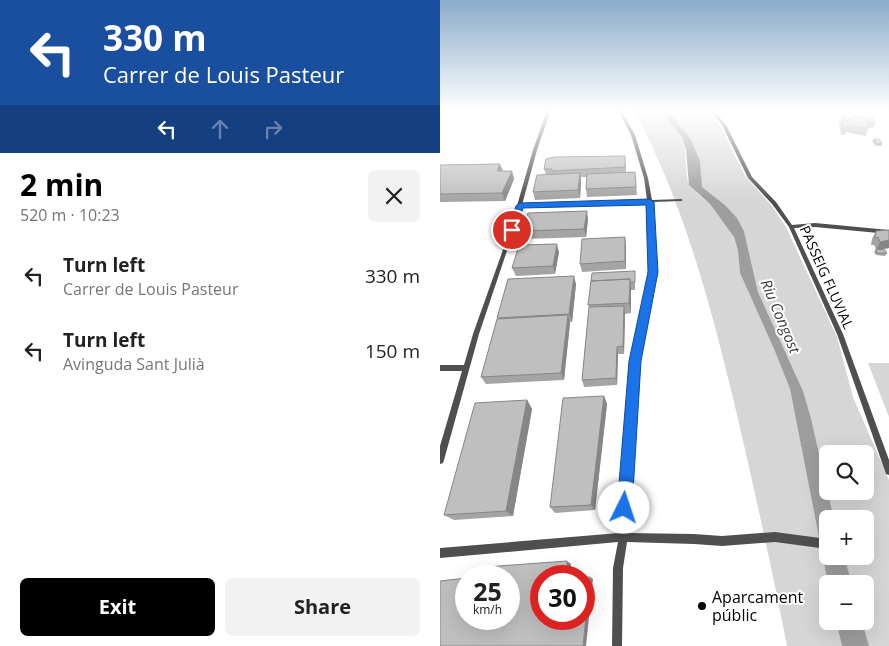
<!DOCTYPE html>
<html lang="en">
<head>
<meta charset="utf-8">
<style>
  body { margin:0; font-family:"Open Sans",sans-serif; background:#f2f2f2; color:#222; height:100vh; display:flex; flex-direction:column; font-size:19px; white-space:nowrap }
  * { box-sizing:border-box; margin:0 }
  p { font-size:16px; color:#767676 }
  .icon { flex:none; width:28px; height:28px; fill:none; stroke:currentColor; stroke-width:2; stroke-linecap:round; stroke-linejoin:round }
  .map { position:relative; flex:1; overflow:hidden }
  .panel { display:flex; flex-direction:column; background:#fff; width:440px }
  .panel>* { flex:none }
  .top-card { background:#1a4fa0; color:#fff; overflow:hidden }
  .controls { position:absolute; left:379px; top:445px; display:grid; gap:10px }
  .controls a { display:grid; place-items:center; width:55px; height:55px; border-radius:8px; background:#fff; box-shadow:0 5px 20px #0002; font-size:25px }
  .speed { position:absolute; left:15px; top:565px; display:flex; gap:10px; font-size:25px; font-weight:700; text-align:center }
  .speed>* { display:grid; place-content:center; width:65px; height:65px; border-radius:50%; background:#fff; box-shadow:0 5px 20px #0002; line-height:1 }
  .speed small { font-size:12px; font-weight:400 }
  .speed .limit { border:8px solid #d22; background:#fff; color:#111 }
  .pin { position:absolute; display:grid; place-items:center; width:42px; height:42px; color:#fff; margin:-21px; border:2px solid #fff; border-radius:50%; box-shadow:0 1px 5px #0007 }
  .me { position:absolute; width:55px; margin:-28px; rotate:4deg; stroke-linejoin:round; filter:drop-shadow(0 0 4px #0008) }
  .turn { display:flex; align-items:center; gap:18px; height:105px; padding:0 20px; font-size:22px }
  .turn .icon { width:65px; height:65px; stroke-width:2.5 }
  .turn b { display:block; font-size:35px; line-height:42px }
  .lanes { display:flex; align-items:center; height:48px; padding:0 20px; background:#0003; justify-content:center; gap:25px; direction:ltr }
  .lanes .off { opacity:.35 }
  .round { display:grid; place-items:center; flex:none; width:52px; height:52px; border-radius:8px; background:#f2f2f2 }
  .headline { display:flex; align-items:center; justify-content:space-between; height:85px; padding:0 20px }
  h1 { font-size:30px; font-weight:700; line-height:38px; color:#000 }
  .button { display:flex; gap:10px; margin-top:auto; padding:10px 20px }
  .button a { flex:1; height:58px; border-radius:8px; background:#000; color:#fff; font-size:20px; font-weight:700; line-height:58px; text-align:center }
  .button a+a { background:#f2f2f2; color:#222 }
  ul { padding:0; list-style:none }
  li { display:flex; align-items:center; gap:15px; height:75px; padding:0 20px }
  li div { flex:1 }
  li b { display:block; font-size:19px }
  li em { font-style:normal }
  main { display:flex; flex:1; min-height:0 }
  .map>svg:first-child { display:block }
</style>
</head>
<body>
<main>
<section class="panel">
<div class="top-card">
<div class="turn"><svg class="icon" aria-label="left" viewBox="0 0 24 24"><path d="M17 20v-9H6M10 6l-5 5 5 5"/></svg><div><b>330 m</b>Carrer de Louis Pasteur</div></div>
<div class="lanes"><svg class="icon" aria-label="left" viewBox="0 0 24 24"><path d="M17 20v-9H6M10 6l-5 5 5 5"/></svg><svg class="icon off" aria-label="ahead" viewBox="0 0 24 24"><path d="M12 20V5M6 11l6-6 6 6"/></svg><svg class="icon off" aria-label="right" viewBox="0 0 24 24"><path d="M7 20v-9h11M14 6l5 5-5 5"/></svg></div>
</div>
<div class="headline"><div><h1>2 min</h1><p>520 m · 10:23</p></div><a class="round"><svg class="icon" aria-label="close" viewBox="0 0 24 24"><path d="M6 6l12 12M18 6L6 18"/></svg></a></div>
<ul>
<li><svg class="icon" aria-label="left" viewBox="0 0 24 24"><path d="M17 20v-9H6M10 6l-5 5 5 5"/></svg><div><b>Turn left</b><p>Carrer de Louis Pasteur</p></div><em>330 m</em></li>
<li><svg class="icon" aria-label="left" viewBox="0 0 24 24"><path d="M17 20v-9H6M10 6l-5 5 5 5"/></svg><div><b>Turn left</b><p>Avinguda Sant Julià</p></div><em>150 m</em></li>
</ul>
<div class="button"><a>Exit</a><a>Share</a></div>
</section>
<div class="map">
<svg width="449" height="646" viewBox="0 0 449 646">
  <rect width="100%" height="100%" fill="#fff"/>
  <!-- green -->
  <path fill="#d6d6d6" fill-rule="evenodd" d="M194,110H220C250,142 243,142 248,182L258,194L270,204L293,235L298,251L300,273L334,349L350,389L388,584V621H396L402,646H347C331,564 313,483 294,402C270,303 243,201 194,110Z
    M227,110H267L280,125L305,176L332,206L346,227L397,337L413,397L449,480V646H429L422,621H425V584H412L404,556H425V519H394L371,418L363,391L318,292L304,231L297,218L286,206L261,187L260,161L251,139ZM388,454H425V491H388Z
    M428,363H449V417Z"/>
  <!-- water -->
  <path fill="#9d9d9d" d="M220,110H227L251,139L260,161L262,187L286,206L297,218L304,231L318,292L363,391L371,418L394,519H388V556H404L412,584H388L350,389L334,349L300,273L298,251L294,237L270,204L249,185L246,150L242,137Z
    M396,621H422L429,646H402Z"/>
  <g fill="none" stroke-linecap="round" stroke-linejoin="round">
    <!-- street -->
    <path fill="#4f4f4f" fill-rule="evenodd" d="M107,110H111L97,150L82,205L207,200L204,178L191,135L178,110H181L195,135L208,178L212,200L241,199L243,200L241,201L212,202L216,272L198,361L188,533L254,534L282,536L335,532L380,538L383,540L385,543L383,546L380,548L335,542L282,546L254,544L187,542L183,568L182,646H172L173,568L178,542L0,558V548L179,533L192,361L210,272L208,203L81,207L74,230L39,334L4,460L3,463L0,464V446L22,371H0V365H24L33,334L70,230L93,150Z
      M270,110H273L286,125L312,177L336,202L352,225L375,223L449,230V234L375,227L354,228L403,334L449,460V475L446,474L445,471L397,334L349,227L332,204L308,178L282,125Z"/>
  </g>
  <!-- wall -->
  <path fill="#a4a4a4" d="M402,116L406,121H407L408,119L414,118L415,116L427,119L428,117L435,124L433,128H428L426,136L406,132L405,135H401L399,123Z
    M434,139L442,144L441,146H436L432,141Z
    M186,163V173L195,172L197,195L147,197L146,189L147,177H141V181L140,198L95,200L93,192L106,175L104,169Z
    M60,164L63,171H72L74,179L65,201L0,202V165Z
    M148,219L146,237L85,239L83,231Z
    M436,231L449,248L437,250L447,253L445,256L436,255L434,252L436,249L434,245H431L432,239Z
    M186,245V269L142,272L140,264Z
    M119,252L115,274L76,276L72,268Z
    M195,271V290H191V313L185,314L184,354H178L177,385L144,387L142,380L149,307L148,305Z
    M136,284L132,322H130L124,380L46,384L41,377L58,319L57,318Z
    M164,396L167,404L155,510L115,513L110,507Z
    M87,400L92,409L73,516L14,520L4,515Z"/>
  <!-- shaded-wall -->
  <path fill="#868686" d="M60,164L63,172L57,171Z
    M72,171L74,179L65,201L62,193Z
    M140,173L141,181L140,198L138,190Z
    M147,211L148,219L146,237L144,229Z
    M185,237L186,245V269L185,261Z
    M449,240V248L436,250L440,242Z
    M117,244L119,252L115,274L113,266Z
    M134,276L136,284L132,322L129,314Z
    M190,279L191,290V313L189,303Z
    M184,306L185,314L184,354L183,346Z
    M128,315L130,323L124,380L121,373Z
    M177,347L178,354L177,385L176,378Z
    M164,396L167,404L155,510L151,505Z
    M87,400L92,409L73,516L66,511Z
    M127,561L131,564V576H127Z
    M150,577L153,579L146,646H143Z"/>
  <!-- building -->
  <path fill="#bfbfbf" stroke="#868686" d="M402,116H405L406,121H408V119L415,117V116L427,119L429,128L407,125V128L404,127Z
    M428,117H433L435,124L430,123Z
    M434,139H439L442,144H437Z
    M185,156V167L112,171V169H104L106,159L114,157Z
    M60,164L57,171H72L62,193L0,194V165Z
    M195,172L196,187L146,189L147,174Z
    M140,173L138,190L93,192L97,175Z
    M147,211L144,229L83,231L88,213Z
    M449,230V240L440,242L438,237L435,238L436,231Z
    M185,237V261L140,264L142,239Z
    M117,244L113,266L72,268L79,245Z
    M436,249L445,250L447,253H437Z
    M195,271V282H190V279L151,281L152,273Z
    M134,276L129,314L57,318L68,279Z
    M190,279L189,303L148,305L151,281Z
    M184,306L183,346L177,347L176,378L142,380L149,307Z
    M128,315L121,373L41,377L57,319Z
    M164,396L151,505L110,507L123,398Z
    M87,400L66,511L4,515L35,403Z
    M127,561V576H101V619H144V577H150L143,646H0V581L26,578V619H69V576H40H43L45,567Z"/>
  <!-- sky -->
  <linearGradient id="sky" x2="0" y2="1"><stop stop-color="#8aabca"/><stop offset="0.55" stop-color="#fff"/><stop offset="1" stop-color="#fff" stop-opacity="0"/></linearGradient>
  <rect width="449" height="201" fill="url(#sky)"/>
  <!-- route -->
  <path fill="#1a73e8" stroke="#114b97" d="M210,199L214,202L218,272L201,361L192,508L190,514L184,516L179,514L177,508L189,361L208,272L206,205L83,208L75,232H69L68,230L76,206L80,203Z"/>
  <!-- markers -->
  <circle fill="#000" stroke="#fff" stroke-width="2" cx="262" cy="606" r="5"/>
  <g text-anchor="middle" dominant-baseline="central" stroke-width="4" stroke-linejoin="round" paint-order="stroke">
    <!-- street labels -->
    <g font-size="14" fill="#000" stroke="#fff">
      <text transform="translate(387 277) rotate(66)">PASSEIG FLUVIAL</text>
    </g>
    <!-- water labels -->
    <g font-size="15" font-style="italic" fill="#3e3e3e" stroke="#fff">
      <text transform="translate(341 316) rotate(67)">Riu Congost</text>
    </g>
    <!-- near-poi labels -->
    <g font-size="16" fill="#000" stroke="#fff" text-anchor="start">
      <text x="272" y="597">Aparcament<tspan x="272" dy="18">públic</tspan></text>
    </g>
  </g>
</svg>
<div class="controls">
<a><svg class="icon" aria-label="search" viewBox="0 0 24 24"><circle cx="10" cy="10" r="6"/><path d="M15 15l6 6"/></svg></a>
<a>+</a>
<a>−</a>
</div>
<div class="speed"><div>25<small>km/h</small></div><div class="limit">30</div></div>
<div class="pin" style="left:72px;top:230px;background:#d93025"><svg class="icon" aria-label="arrive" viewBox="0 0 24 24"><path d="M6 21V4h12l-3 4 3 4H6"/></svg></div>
<svg class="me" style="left:184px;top:508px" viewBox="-20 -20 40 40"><circle r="19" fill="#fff"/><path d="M0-13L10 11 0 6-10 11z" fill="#1a73e8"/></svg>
</div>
</main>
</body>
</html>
